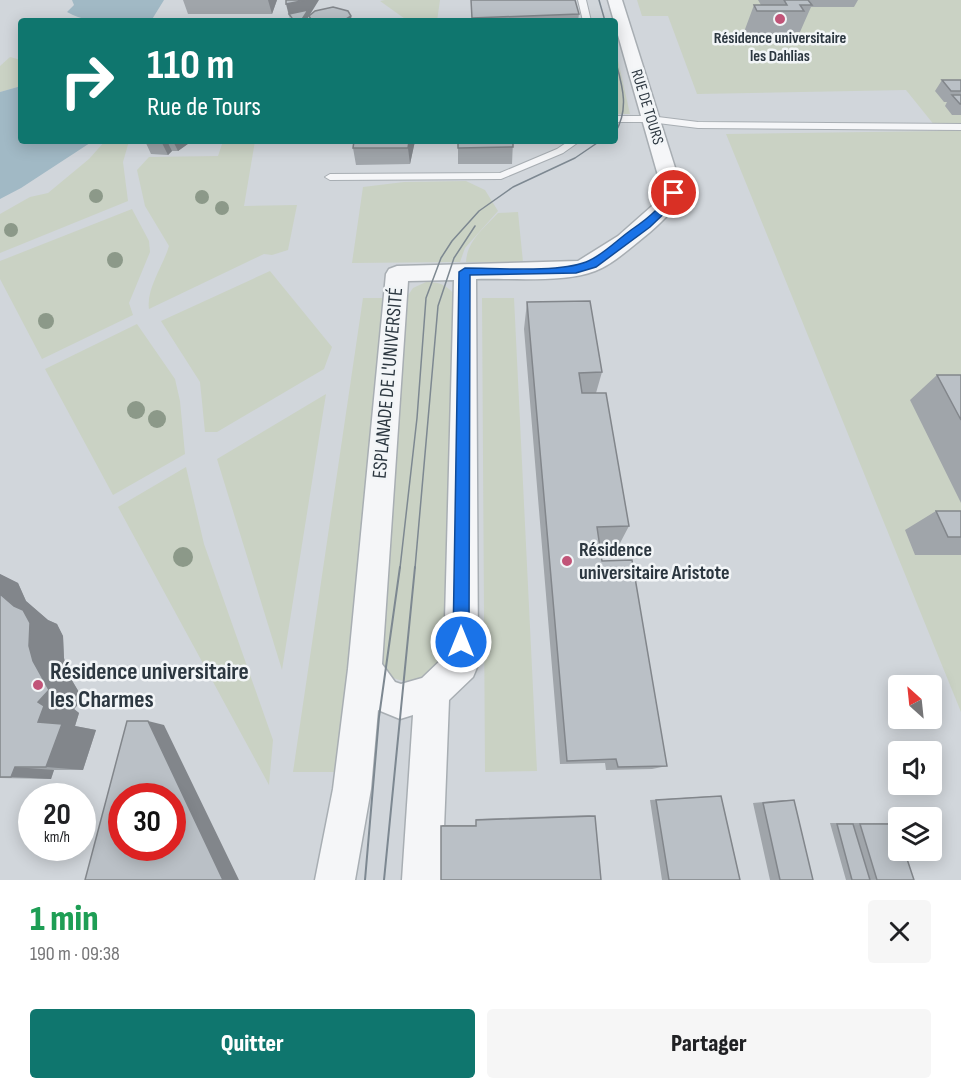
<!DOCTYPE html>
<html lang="fr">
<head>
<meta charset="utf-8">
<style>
  body { margin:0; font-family:"Sofia Sans Condensed",sans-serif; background:#f6f6f6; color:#202124; height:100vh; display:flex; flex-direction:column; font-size:22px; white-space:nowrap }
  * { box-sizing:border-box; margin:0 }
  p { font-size:20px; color:#757577 }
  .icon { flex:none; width:33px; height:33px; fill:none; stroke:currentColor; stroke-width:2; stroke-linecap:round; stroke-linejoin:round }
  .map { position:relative; height:880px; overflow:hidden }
  .drawer { display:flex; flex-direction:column; background:#fff; flex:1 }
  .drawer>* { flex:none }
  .guide { position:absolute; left:18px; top:18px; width:600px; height:126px; border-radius:6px; box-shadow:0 3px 15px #0003; background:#0f766e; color:#fff; overflow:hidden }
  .needle { width:39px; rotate:333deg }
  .fabs { position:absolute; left:888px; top:675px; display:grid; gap:12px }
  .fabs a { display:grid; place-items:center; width:54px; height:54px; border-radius:6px; background:#fff; box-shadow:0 3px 15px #0003; font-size:30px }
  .speed { position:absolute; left:18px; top:783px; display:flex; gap:12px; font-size:30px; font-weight:700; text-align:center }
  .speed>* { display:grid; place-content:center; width:78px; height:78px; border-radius:50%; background:#fff; box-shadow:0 3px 15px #0003; line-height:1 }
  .speed small { font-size:15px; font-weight:400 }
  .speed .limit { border:9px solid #d22; background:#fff; color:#111 }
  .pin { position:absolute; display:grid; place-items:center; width:51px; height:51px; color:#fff; margin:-26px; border:3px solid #fff; border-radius:50%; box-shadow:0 2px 6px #0007 }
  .me { position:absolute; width:66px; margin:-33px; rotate:0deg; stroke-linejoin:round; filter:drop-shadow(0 0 4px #0008) }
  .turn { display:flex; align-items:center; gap:21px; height:126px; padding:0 30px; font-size:27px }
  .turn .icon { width:78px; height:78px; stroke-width:2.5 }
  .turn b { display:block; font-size:42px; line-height:51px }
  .round { display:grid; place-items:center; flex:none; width:63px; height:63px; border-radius:6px; background:#f6f6f6 }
  .headline { display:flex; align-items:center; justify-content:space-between; height:102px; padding:0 30px }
  h1 { font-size:36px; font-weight:800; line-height:45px; color:#1e9e55 }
  .button { display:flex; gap:12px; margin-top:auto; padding:12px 30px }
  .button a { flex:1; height:69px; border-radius:6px; background:#0f766e; color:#fff; font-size:24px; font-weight:800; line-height:69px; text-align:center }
  .button a+a { background:#f6f6f6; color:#202124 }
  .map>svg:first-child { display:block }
</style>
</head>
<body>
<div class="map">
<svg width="961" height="880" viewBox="0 0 961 880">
  <rect width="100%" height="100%" fill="#e2e6e9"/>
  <!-- built -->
  <path fill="#d1d6db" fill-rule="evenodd" d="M0,0H961V880H0ZM21,21H615V141H21ZM898,686H932V718H898ZM898,752H932V784H898ZM32,796H82V848H32ZM122,796H172V848H122ZM898,818H932V850H898Z"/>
  <!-- green -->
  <path fill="#cad2c4" d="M385,0H440L437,21H408L380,1Z
    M637,0H961V712L726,134L939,131L906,90L697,94L668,16H642Z
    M615,47L630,114H615Z
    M10,57L21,60V86L0,92V66Z
    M105,141H129L123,162L128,201L0,253V214L30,197L48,193L89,159Z
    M223,141H255L244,206L297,205L288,250L272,255L264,254L149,309C146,289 163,266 169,246L145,206L137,170L149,157L218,156Z
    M466,181L485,190L498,211L465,248L460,262L352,263L363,187L404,182Z
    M132,209L149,241L150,252L129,303L133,315L42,359L0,279V261Z
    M518,212L523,262H466C467,241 484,228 498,213Z
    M270,271L332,347L324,369L217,432H205L200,382L161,321Z
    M426,282C442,282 447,286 457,297L448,650C445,656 443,663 440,668C428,685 393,687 382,667C380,663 380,657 379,652L407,297L413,288Z
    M363,298H395L344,772H293Z
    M482,298H514L537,771L485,772Z
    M137,324L175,379L180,401L185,454L113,495L45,369Z
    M326,394L282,670L217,459Z
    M186,467L204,544L273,740L269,785L118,507Z"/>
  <!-- water -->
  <path fill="#a1b9c5" d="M72,0H164L151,21C123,21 91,26 67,12L74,5Z
    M21,86V141H93L21,188L0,199V92Z"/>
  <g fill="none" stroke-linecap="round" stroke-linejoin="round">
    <!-- service casing -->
    <g stroke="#a8aeb3" stroke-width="2">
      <path id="service" d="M578,0H586L591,21H583Z
        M615,116H650L698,122L961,124V130L698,128L650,122H615Z
        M569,141H580L563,153L501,179L330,180L325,177L330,174L500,173L557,149Z"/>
    </g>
    <!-- minor casing -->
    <g stroke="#a8aeb3" stroke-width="3">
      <path id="minor" d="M608,0H622L683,193C674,211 659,225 644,237C629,249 613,264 595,271C566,283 508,278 476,279L478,665L473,677L449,700L442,880H402L413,715L400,719L378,710L371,789L355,880H315L333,789L348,669L386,274L389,269L397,266L578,261L618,236L661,198L663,193ZM454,280L444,657L422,678L401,684L395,682L382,664L408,281Z"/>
    </g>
    <!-- service -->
    <use href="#service" fill="#f5f6f8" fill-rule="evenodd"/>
    <!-- minor -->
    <use href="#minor" fill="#f5f6f8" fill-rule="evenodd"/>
    <!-- tram-far1 -->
    <path stroke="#7d8891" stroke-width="1.5" d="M599,0L605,21
      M615,59C622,85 630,108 615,133
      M615,97V116
      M400,568L417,418L426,298L441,258L452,241L479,211L513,187L575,158L600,141
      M415,568L438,306L454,258L475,226"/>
    <!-- tram -->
    <path stroke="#7d8891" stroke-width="2" d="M365,880L379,717L400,567
      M384,880L415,567"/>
  </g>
  <!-- trees -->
  <g fill="#8c9989">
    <circle cx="96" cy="196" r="7"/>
    <circle cx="202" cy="197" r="7"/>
    <circle cx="222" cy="208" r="7"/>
    <circle cx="11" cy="230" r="7"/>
    <circle cx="115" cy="260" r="8"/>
    <circle cx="46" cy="321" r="8"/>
    <circle cx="136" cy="410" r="9"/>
    <circle cx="157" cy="419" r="9"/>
    <circle cx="183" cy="557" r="10"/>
  </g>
  <!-- wall -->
  <path fill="#a0a5aa" d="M183,0H277L272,14H188Z
    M471,0L579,14L578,21H472Z
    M758,0H858L854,7H811L800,32H795L793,39H748L744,32L754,5H761Z
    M942,80H961V115H952L945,106L947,102H944L935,91Z
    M145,141H192L178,151H172L168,155L151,154Z
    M415,141L410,164L356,165L353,148Z
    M513,141L512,164H458V148Z
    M527,302L602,372L596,393L629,526L619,545H599L602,561L667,766L652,769L606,770L605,763L560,764L524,329Z
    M937,375H961V503L910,400Z
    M936,511H961V555H915L905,530Z
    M0,574L18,583L26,601L48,620L57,624L63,636L64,658L67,672L83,699L74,709L79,713L75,726L96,730L83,770H54L51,779L0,778Z
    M713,796H721L740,880H662L650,800Z
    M783,800H794L813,880H770L753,803Z
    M589,815L595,816L601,880L441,826L443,825H476V819Z
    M830,823H881L896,824L914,880H846Z"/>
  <!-- shaded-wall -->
  <path fill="#82868b" d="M268,0H277L272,14Z
    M306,0H319L306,21H301L289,14L290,20L286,4Z
    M351,16L352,21H343Z
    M161,141H167L172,151L168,155Z
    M173,141H192L178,151Z
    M409,141H415L410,164L408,148Z
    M0,574L18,583L26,601L48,620L57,624L63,636L64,658L67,672L83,699L74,709L79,713L75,726L96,730L83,770L46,767L38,722V702L33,661L14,606L0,594Z
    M148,721L164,725L239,880H223Z
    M15,767L54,770L51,779L11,777Z"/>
  <!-- building -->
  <path fill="#bac0c6" stroke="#82868b" stroke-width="1.5" fill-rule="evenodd" d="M286,0H306L286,4Z
    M471,0H575L579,14L472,18Z
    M784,0H808L812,5H800L804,11H757L754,5H787Z
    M333,7L348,11L351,16L343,21H312L309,16L315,11Z
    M308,10L301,21H294L289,14Z
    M942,80H961V91H951Z
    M952,95H961V104H960Z
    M354,141H409L408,148H353Z
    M458,141H513V147L458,148Z
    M590,301L602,372L579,373L582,393H606L629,526L597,527L602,561L632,560L667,766L618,767L616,759L567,761L527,302Z
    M937,375H961V420Z
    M936,511H961V537H948Z
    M0,594L14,606L23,610L30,623L29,646L33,661L49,690L38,702L44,706L38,722L62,724L46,767H15L11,777H0Z
    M127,721H148L223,880H85ZM122,796H172V848H122Z
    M721,796L740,880H669L656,800Z
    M794,800L813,880H780L763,803Z
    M595,816L601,880H441V826H476V820Z
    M837,824H853L870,880H852Z
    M860,824H896L898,832V850H904L914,880H877Z"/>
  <!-- route -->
  <path fill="#1a73e8" stroke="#114b97" stroke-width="1.5" d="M674,190L678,193L676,202L650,227L596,267L576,273L470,275L469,642L467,647L461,650L455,647L453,642L459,272L465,268C497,268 557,273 586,262C602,256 617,240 631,230C646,220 663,207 670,191Z"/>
  <!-- markers -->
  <g fill="#c15478" stroke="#f2f5f7" stroke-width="2">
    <circle cx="780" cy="19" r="6"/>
    <circle cx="567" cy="561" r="6"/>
    <circle cx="38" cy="685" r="6"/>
  </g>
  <g text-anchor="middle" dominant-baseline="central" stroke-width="5" stroke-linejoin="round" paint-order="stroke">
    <!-- far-poi labels -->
    <g font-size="16" font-weight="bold" fill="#2c3740" stroke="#f2f5f7">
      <text x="780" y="38">Résidence universitaire<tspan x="780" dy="18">les Dahlias</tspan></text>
    </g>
    <!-- far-street labels -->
    <g font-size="16" fill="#2c3740" stroke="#f2f5f7">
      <text transform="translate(647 107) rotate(73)">RUE DE TOURS</text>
    </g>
    <!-- street labels -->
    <g font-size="20" fill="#2c3740" stroke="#f2f5f7">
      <text transform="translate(388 383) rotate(-85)">ESPLANADE DE L'UNIVERSITÉ</text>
    </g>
    <!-- poi labels -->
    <g font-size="20" font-weight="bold" fill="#2c3740" stroke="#f2f5f7" text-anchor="start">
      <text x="579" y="550">Résidence<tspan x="579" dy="23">universitaire Aristote</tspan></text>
    </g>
    <!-- near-poi labels -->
    <g font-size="24" font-weight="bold" fill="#2c3740" stroke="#f2f5f7" text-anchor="start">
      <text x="50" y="671">Résidence universitaire<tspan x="50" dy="28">les Charmes</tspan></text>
    </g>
  </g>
</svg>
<div class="fabs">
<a><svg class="needle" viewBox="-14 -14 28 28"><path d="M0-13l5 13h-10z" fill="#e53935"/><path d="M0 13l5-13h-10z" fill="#757577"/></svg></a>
<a><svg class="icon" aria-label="sound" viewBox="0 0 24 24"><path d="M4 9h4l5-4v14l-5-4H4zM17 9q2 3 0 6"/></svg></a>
<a><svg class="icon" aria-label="layers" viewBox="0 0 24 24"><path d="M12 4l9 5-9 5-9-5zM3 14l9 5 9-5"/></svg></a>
</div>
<div class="speed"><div>20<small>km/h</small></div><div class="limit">30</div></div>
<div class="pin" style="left:674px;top:193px;background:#d93025"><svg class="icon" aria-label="arrive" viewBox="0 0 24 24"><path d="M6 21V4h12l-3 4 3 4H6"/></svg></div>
<svg class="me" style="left:461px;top:642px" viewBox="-20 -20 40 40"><circle r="17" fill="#1a73e8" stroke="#fff" stroke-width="3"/><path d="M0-11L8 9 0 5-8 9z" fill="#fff"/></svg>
<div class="guide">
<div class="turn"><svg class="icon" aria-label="right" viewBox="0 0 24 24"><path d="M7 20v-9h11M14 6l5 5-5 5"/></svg><div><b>110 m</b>Rue de Tours</div></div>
</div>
</div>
<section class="drawer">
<div class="headline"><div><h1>1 min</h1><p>190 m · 09:38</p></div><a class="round"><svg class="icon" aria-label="close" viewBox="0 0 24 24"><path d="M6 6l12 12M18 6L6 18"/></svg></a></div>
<div class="button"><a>Quitter</a><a>Partager</a></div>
</section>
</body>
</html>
